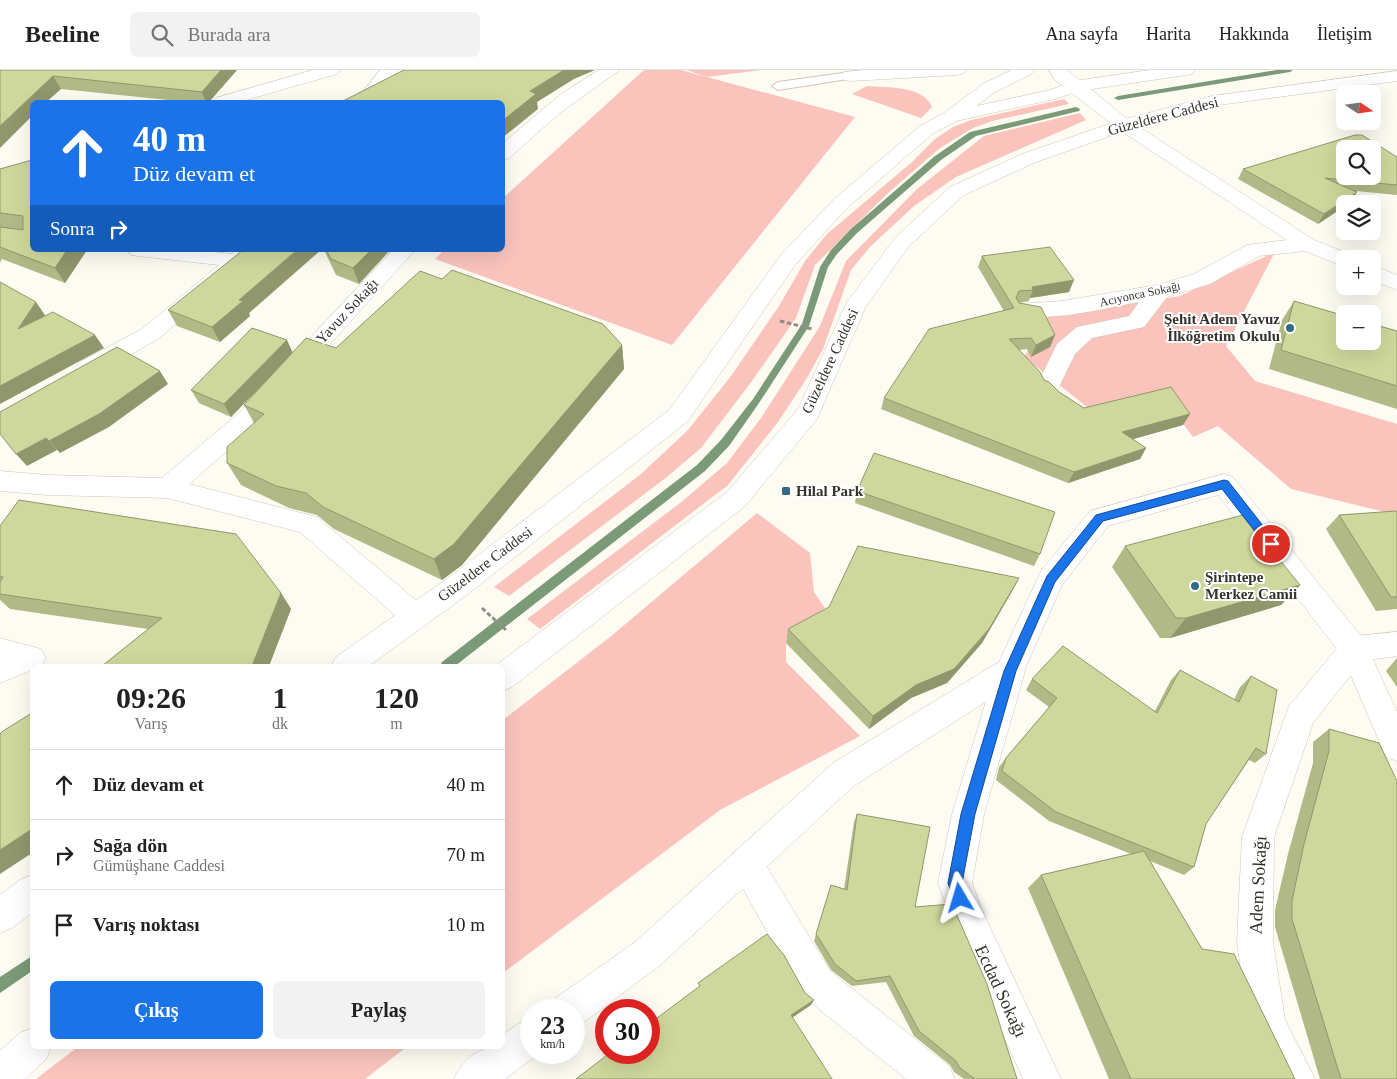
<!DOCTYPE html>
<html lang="tr">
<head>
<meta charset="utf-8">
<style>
  body { margin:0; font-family:"Times New Roman",serif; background:#f2f2f2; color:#222; height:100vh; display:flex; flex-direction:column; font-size:19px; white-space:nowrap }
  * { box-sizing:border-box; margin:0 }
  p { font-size:16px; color:#767676 }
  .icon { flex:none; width:28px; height:28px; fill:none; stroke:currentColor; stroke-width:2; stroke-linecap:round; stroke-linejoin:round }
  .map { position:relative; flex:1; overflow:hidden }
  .drawer { position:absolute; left:30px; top:594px; width:475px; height:385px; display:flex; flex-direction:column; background:#fff; border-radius:8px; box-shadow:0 5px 20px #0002 }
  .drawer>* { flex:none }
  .guide { position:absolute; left:30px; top:30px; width:475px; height:152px; border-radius:8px; box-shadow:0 5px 20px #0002; background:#1a73e8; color:#fff; overflow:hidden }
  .needle { width:32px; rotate:103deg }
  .tools { position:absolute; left:1336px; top:15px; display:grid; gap:10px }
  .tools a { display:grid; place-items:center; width:45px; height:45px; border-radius:8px; background:#fff; box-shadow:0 5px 20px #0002; font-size:25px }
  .speed { position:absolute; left:520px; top:929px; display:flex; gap:10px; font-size:25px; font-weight:700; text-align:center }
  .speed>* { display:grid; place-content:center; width:65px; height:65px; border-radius:50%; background:#fff; box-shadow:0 5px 20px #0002; line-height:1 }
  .speed small { font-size:12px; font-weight:400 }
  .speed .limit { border:8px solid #d22; background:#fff; color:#111 }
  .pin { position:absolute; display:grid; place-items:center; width:42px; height:42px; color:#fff; margin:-21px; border:2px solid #fff; border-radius:50%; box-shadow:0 1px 5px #0007 }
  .me { position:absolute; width:55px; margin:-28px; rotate:353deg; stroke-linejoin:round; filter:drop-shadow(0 0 4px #0008) }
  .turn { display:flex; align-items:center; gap:18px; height:105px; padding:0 20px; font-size:22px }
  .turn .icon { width:65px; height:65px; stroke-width:2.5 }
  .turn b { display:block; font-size:35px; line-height:42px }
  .then { display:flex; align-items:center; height:48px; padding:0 20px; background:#0003; gap:10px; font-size:19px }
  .eta { display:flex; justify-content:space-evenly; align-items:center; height:85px; text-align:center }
  .eta b { font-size:30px; font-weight:700; line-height:35px }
  .action { display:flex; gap:10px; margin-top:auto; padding:10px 20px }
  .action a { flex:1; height:58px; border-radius:8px; background:#1a73e8; color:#fff; font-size:20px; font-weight:700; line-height:58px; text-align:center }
  .action a+a { background:#f2f2f2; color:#222 }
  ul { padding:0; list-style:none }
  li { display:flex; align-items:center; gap:15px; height:70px; padding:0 20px; border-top:1px solid #e0e0e0 }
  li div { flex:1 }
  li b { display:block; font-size:19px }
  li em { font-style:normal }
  header { display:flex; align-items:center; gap:30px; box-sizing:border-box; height:70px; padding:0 25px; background:#fff; border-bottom:1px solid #e0e0e0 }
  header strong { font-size:24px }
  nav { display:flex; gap:28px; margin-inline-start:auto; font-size:18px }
  .search { width:350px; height:45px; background:#f2f2f2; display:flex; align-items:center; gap:12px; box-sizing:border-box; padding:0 18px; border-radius:8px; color:#767676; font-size:19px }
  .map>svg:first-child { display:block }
</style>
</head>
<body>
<header>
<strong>Beeline</strong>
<div class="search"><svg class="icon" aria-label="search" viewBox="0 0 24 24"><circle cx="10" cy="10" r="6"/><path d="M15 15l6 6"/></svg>Burada ara</div>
<nav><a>Ana sayfa</a><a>Harita</a><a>Hakkında</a><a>İletişim</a></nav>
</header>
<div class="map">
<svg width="1397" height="1009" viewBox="0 0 1397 1009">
  <rect width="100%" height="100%" fill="#fefbf3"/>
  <!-- green -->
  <path fill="#fac4bd" d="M644,0H681L706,7L687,0H761L707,7L855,47L672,275L435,189L444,180H502L503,128Z
    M867,16C887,18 923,15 932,37L921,48L852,24Z
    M1064,29L1069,34L992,51L973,58L940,78L887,124L815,195L796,248L752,311L701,378L667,407L509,526L494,517L641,404L688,360L731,306L779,236L805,191L827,164L912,92L935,69L953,57L971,50Z
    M1080,43L1086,50L956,107L914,136L871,176L851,200L823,279L807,308L778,352L728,415L540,559L527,549L680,433L727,393L761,348L820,256L846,191L917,119L984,66Z
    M1275,182L1226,276L1255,311L1397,354V445L1291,419L1218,356L1193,367L1163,327L1092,341L1024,287L1048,246L1180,226Z
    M757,443L810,483L814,522L825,538L786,568V592L860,666L720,740L503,903V650L610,567Z
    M79,976H408L365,1009H36Z"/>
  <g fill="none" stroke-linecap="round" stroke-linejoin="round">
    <!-- stream -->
    <path fill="#7a9a78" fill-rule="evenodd" d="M1277,0H1293L1290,2L1118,30L1114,28L1118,26Z
      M1076,37L1080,39L1079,41L976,66L941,90L857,163L837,184L828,197L809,256L759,333L729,376L705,401L455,596H440L442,592L697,395L721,370L753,329L802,254L820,197L831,180L851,159L935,86L970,62Z
      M32,886V901L0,923V907Z"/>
    <!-- service casing -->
    <g stroke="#cfc6b4" stroke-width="2">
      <path id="service" d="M850,2L856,6L854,8L778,20L772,16L778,12Z"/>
    </g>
    <!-- minor casing -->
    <g stroke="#cfc6b4" stroke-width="1">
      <path id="minor" d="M380,0H398L373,32H355Z
        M599,0H620L561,42L509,88L502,90V74L561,24Z
        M865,0H966L963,4L957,5L850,11L844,10L841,6L844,2Z
        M1012,0H1034L1031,4L995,22L956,51H944L941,47L944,43L983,14Z
        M1049,0H1067L1130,51L1314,170L1352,185L1355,189H1345V197L1305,181L1259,186L1210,214L1167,227L1144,257L1092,268L1075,284L1057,321L1049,323L1041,321L1037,315L1057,274L1077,257L1129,246L1139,232C1104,238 1052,253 1017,244L1014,239L1017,234L1062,231L1157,215L1194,204L1247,175L1287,170L1118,59L1055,10Z
        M128,180H197L232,184L235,180H256L244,196L158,269L96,304L88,306L80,304L76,298L80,292L142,259L219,195L138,186L131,185Z
        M393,180H415L258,354L189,414L317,447L425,538L429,546L425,554L415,558L405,554L300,462L167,428L47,425L0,421V401L47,405L162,408L240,342Z
        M1372,195L1397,205V220L1372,210Z
        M1397,562V586L1362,591L1313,653L1274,767L1273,872L1285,950L1315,1009H1276L1249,954L1237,872L1242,767L1289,636L1344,570L1354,566Z
        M0,568L41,579L46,588L42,596H32V600L0,613Z
        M1010,588L1020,592L1025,601L984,744L972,813L980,836L1061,1009H1023L953,854L938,813L952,744L995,601L1000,592Z
        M746,777L758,782L830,901L949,996L955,1009H906L804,927L729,794L734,782Z"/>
    </g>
    <!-- secondary casing -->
    <g stroke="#cfc6b4" stroke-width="1">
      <path id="secondary" d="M313,0H340L337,4L239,32H213L216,28Z
        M1150,0H1195L1192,4L1186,5L1079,21L1055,29L956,51L932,64L846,139L795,195L687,352L468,524L369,596H331L336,587L448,508L669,340L781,185L832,131L920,56L944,43L1050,20L1075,11Z
        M1397,1V11L1219,35L1130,59L1036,92L964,125L909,176L865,238L817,349L745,436L512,617L502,621V596H495L727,422L798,339L847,232L895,168L950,117L1022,84L1118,51L1212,26Z
        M1224,404L1233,407L1364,570L1397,642V691L1386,687L1343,587L1218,425L1108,456L1062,515L1020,610L855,715L659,896L583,953L574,957V940H552L557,927L635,872L833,693L999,592L1041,501L1090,441Z
        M32,805V843L12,858L0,863V825L20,810Z
        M531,948V982H541L505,1009H454C463,988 480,976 502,976V965L518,954Z
        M32,958V976H52L46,989L25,1009H0V981L20,963Z"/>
    </g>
    <!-- path-far1 -->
    <path stroke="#918e87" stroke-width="2.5" stroke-dasharray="4 2" stroke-linecap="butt" d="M780,251L785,252"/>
    <!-- path -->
    <path stroke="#918e87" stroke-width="3" stroke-dasharray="4.5 2.5" stroke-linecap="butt" d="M780,251L812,259
      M482,538L507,561"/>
    <!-- service -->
    <use href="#service" fill="#fff" fill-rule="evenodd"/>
    <!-- minor -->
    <use href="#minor" fill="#fff" fill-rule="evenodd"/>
    <!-- secondary -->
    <use href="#secondary" fill="#fff" fill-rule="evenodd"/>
  </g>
  <!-- wall -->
  <path fill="#b1ba86" d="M0,0H237L209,32H188L61,19L46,32H32Z
    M1397,87V125L1356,121L1351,132L1345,134V136L1318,154L1238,109L1243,99Z
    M32,90V180H87L65,213L2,189L0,193V157L23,160L0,157V99Z
    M324,180H390L359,214L336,205Z
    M982,186L1069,222L1030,228L1029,231L1019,233L1055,265L1050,277L1031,287L1027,279L1019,280L1044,310L1059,322L1084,338L1190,344L1183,355L1133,369L1146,378L1140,389L1068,413L881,339L884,328L1004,241L978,197Z
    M1294,231L1397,261V339L1269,299L1282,250Z
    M168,240L249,243L250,246L220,272L177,256Z
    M622,275L624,299L462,495L442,510L334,459L317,445L289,438L241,415L227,393L254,353L244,335L274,303L231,347L199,333L191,320L293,283L336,278Z
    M857,421L1040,484L1034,496L855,433Z
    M1397,442V539L1376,541L1326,459L1339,445Z
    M0,456L281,523L291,539L269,596H102L148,559L10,539L0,530Z
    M1125,476L1300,515L1281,535L1170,568H1160L1112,497Z
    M1019,508L1011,523L982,573L947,613L911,628L869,659L786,573L788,559Z
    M1397,588V617L1386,601Z
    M1180,600L1234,630L1240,617L1251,606L1266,684L1255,693L1249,690L1206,754L1194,797L1184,805L1150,791L1202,879L1295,1009H1109L1028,818L1041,805L1131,784L1049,751L996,710L999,697L1006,688L1049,637L1026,620L1032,609L1155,641L1171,610Z
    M1329,659L1397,1009H1320L1275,857V840L1288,784L1313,693V672Z
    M857,744L915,837L1017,1009H964L954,1002L950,995L914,966L886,912L852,916L831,900L814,871L831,815L844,819L854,752Z"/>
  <!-- shaded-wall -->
  <path fill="#90976d" d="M221,0H237L209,32H206L202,22Z
    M564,0H595L574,9L537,32L538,39L502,68V51L530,21Z
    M53,6L61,19L46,32H32V46L0,78V56Z
    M1357,122L1351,132L1348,134H1345V136L1318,154L1324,144Z
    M67,180H87L65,213L55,198Z
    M297,180H321L249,243L250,246L220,272L212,257L239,230Z
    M371,180H390L359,214L353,198Z
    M1074,210L1069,222L1030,228L1033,220L1032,217Z
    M36,232L45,245L28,272L18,259Z
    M95,265L104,278L0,334V316Z
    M1055,265L1050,277L1031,287L1036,275Z
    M287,270L293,283L231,347L224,334Z
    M622,275L624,299L462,495L442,510L434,489Z
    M160,301L168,314L109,357L60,383L49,371Z
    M1190,344L1183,355L1116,374L1122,362Z
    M46,368L57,380L27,396L16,384Z
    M1146,378L1140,389L1068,413L1074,402Z
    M1019,508L1011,523L982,573L947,613L911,628L869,659L873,646L916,615Z
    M1300,515L1281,535L1170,568L1186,548Z
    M281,523L291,539L269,596H252Z
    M32,759V783L0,804V780Z
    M814,930L811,935L789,950L791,945Z"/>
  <!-- building -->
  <path fill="#ced89c" stroke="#90976d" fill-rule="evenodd" d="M0,0H221L202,22L53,6L0,56Z
    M404,0H564L530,21L536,24L502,51V32H341Z
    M1355,65H1362L1397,87V115L1325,108L1357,122L1324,144L1243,99ZM1345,79H1372V106H1345Z
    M32,90V180H67L55,198L0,177V157L23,160V146L0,143V99Z
    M1050,177L1074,210L1032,217L1033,220L1019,221L1016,228L1019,233L1041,237L1055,265L1036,275L1031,268L1009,269L1040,302L1044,310L1049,312L1059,322L1084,338L1171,317L1190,344L1122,362L1146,378L1074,402L884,328L929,259L1014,238L982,186Z
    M243,180H297L239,230L243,231L212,257L168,240Z
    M326,180H371L353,198L331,189Z
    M452,200L603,254L622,275L454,474L434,489L323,437L306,423L276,416L227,393V377L264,344L244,335L306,268L336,278L420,201L442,209Z
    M0,212L36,232L18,259L53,242L95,265L0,316Z
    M1294,231L1345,246V271H1372V254L1397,261V316L1281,280Z
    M252,258L287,270L224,334L191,320Z
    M117,277L160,301L99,344L49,371L46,368L16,384L0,364V342Z
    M874,383L1055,442L1040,484L857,421Z
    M19,430L236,464L281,523L252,596H102L162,548L0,524V512L3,507H0V456Z
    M1396,441L1397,442V527H1391L1339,445Z
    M1243,445L1300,515L1186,548H1176L1125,476Z
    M858,476L1019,508L989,559L954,599L916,615L873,646L788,559L829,537Z
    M1063,576L1157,643L1180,600L1239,632L1251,606L1277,620L1266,684L1256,678L1206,754L1194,797L1056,742L1002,701L1006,688L1057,628L1032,609Z
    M32,643V759L0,780V664L3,661Z
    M1329,659L1379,673L1397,711V1009H1341L1292,849V831L1304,774L1329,681Z
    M857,744L930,757L915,837L952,834L987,914L1017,1009H975L960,998L956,991L919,961L890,906L856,911L835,894L816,864L831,815L847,820Z
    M1144,781L1202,879L1234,884L1295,1009H1131L1041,805Z
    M767,864L784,885L805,923L814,930L791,945L832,1009H576L611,982H649V954L700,916L698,913Z"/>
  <!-- route -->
  <path fill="#1a73e8" stroke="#114b97" d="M1224,410L1228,411L1275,471V477H1267L1222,419L1103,451L1055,512L1016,601L975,744L962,813L967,828L965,833L960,835L955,833L948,813L961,744L1004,601L1047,506L1096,445Z"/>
  <!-- markers -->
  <g fill="#346a85" stroke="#fff" stroke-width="2">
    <circle cx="1290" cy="258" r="5"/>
    <rect x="781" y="416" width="10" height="10" rx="2.5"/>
    <circle cx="1195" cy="516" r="5"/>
  </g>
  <g text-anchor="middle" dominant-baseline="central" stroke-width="4" stroke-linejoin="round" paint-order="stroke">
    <!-- far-street labels -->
    <g font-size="12" fill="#35322b" stroke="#fff">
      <text transform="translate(1140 224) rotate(-12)">Acıyonca Sokağı</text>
    </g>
    <!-- street labels -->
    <g font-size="15" fill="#35322b" stroke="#fff">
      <text transform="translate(1163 46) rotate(-15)">Güzeldere Caddesi</text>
      <text transform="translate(347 241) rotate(-47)">Yavuz Sokağı</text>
      <text transform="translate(830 291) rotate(-65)">Güzeldere Caddesi</text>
      <text transform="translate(485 494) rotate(-37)">Güzeldere Caddesi</text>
    </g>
    <!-- poi labels -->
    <g font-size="15" font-weight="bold" fill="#35322b" stroke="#fff" text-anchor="start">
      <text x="1280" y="249" text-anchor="end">Şehit Adem Yavuz<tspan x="1280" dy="17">İlköğretim Okulu</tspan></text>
      <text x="796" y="421">Hilal Park</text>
      <text x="1205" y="507">Şirintepe<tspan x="1205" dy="17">Merkez Camii</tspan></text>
    </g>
    <!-- near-street labels -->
    <g font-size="18" fill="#35322b" stroke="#fff">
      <text transform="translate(1258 815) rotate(-87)">Adem Sokağı</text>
      <text transform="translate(1001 921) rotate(65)">Ecdad Sokağı</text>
    </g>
  </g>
</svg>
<div class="tools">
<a><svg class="needle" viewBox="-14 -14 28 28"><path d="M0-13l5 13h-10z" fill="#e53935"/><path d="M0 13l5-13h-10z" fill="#767676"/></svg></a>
<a><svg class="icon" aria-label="search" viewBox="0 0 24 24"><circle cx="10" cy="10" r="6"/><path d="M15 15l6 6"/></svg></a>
<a><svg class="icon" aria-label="layers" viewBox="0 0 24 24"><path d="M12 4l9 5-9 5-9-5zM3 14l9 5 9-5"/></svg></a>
<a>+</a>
<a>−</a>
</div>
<div class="speed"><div>23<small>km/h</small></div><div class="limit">30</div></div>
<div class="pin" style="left:1271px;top:474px;background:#d93025"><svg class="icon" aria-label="arrive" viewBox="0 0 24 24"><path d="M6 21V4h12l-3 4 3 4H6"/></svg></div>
<svg class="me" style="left:960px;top:828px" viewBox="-20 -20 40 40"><path d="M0-17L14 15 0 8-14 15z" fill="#1a73e8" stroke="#fff" stroke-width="4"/></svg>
<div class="guide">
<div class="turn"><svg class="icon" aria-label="ahead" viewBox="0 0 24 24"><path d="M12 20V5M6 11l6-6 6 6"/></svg><div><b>40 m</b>Düz devam et</div></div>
<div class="then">Sonra<svg class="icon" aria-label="right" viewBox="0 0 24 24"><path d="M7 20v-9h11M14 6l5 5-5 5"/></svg></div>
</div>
<section class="drawer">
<div class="eta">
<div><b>09:26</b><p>Varış</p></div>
<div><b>1</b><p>dk</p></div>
<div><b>120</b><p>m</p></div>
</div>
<ul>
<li><svg class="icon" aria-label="ahead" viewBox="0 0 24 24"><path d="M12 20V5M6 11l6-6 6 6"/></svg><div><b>Düz devam et</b></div><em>40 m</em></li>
<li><svg class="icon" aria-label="right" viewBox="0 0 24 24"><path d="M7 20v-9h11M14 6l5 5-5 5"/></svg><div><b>Sağa dön</b><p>Gümüşhane Caddesi</p></div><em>70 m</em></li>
<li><svg class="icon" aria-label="arrive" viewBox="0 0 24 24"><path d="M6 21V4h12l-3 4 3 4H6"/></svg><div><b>Varış noktası</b></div><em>10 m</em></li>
</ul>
<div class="action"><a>Çıkış</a><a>Paylaş</a></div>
</section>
</div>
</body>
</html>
